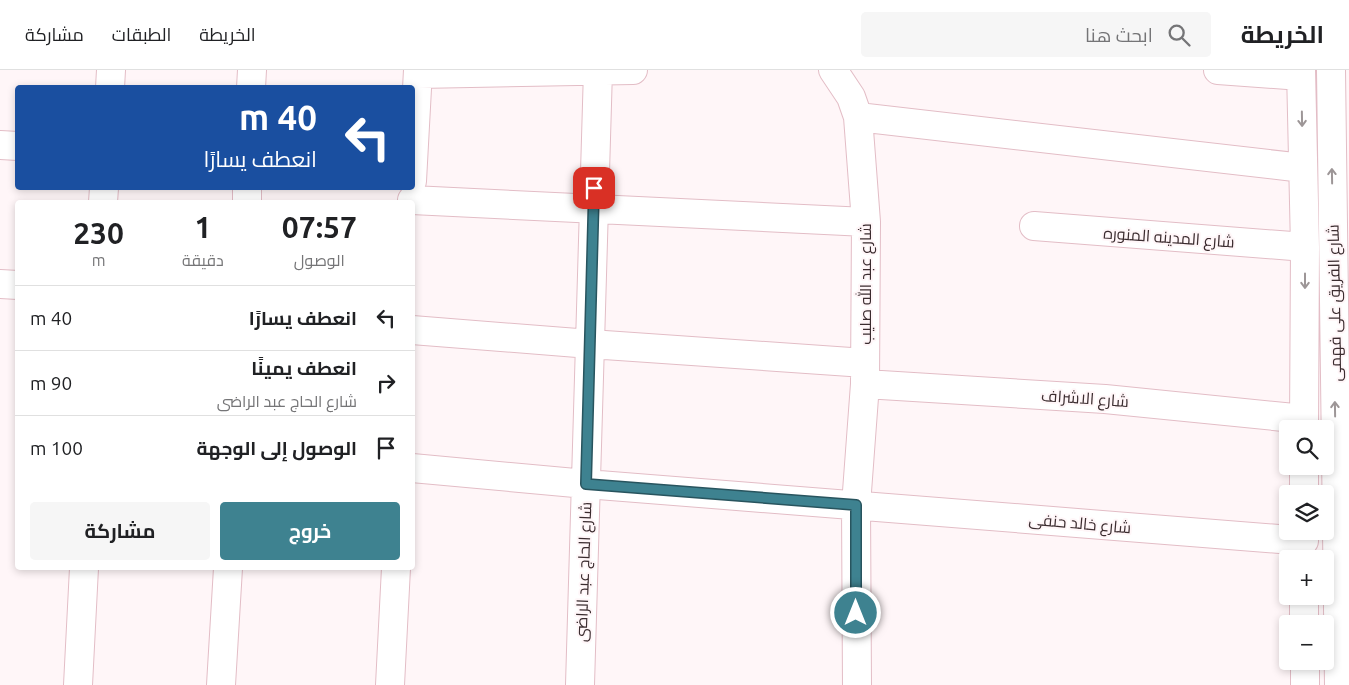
<!DOCTYPE html>
<html lang="ar">
<head>
<meta charset="utf-8">
<style>
  body { margin:0; font-family:Ubuntu,Cairo,sans-serif; background:#f6f6f6; color:#202124; direction:rtl; height:100vh; display:flex; flex-direction:column; font-size:19px; white-space:nowrap }
  * { box-sizing:border-box; margin:0 }
  p { font-size:16px; color:#757577 }
  .icon { flex:none; width:28px; height:28px; fill:none; stroke:currentColor; stroke-width:2; stroke-linecap:round; stroke-linejoin:round }
  .map { position:relative; flex:1; overflow:hidden; direction:ltr }
  .details { position:absolute; left:15px; top:130px; width:400px; height:370px; display:flex; flex-direction:column; background:#fff; border-radius:5px; box-shadow:0 2px 8px #0003; direction:rtl }
  .details>* { flex:none }
  .guide { position:absolute; left:15px; top:15px; width:400px; height:105px; border-radius:5px; box-shadow:0 2px 8px #0003; direction:rtl; background:#1a4fa0; color:#fff; overflow:hidden }
  .tools { position:absolute; left:1279px; top:350px; display:grid; gap:10px }
  .tools a { display:grid; place-items:center; width:55px; height:55px; border-radius:5px; background:#fff; box-shadow:0 2px 8px #0003; font-size:25px }
  .pin { position:absolute; display:grid; place-items:center; width:42px; height:42px; color:#fff; margin:-21px; border-radius:10px; box-shadow:0 2px 8px #0006 }
  .me { position:absolute; width:55px; margin:-28px; rotate:0deg; stroke-linejoin:round; filter:drop-shadow(0 0 4px #0008) }
  .turn { display:flex; align-items:center; gap:18px; height:105px; padding:0 15px; font-size:22px }
  .turn .icon { width:65px; height:65px; stroke-width:2.5 }
  .turn b { display:block; font-size:35px; line-height:42px }
  .eta { display:flex; justify-content:space-evenly; align-items:center; height:85px; text-align:center }
  .eta b { font-size:30px; font-weight:700; line-height:35px }
  .cta { display:flex; gap:10px; margin-top:auto; padding:10px 15px }
  .cta a { flex:1; height:58px; border-radius:5px; background:#3e8290; color:#fff; font-size:20px; font-weight:700; line-height:58px; text-align:center }
  .cta a+a { background:#f6f6f6; color:#202124 }
  ul { padding:0; list-style:none }
  li { display:flex; align-items:center; gap:15px; height:65px; padding:0 15px; border-top:1px solid #e0e0e0 }
  li div { flex:1 }
  li b { display:block; font-size:19px }
  li em { font-style:normal }
  header { display:flex; align-items:center; gap:30px; box-sizing:border-box; height:70px; padding:0 25px; background:#fff; border-bottom:1px solid #e0e0e0 }
  header strong { font-size:24px }
  nav { display:flex; gap:28px; margin-inline-start:auto; font-size:18px }
  .search { width:350px; height:45px; background:#f6f6f6; display:flex; align-items:center; gap:12px; box-sizing:border-box; padding:0 18px; border-radius:5px; color:#757577; font-size:19px }
  .map>svg:first-child { display:block }
</style>
</head>
<body>
<header>
<strong>الخريطة</strong>
<div class="search"><svg class="icon" aria-label="search" viewBox="0 0 24 24"><circle cx="10" cy="10" r="6"/><path d="M15 15l6 6"/></svg>ابحث هنا</div>
<nav><a>الخريطة</a><a>الطبقات</a><a>مشاركة</a></nav>
</header>
<div class="map">
<svg width="1349" height="615" viewBox="0 0 1349 615">
  <rect width="100%" height="100%" fill="#fff6f8"/>
  <g fill="none" stroke-linecap="round" stroke-linejoin="round">
    <!-- minor casing -->
    <g stroke="#e3bdc6" stroke-width="30">
      <path id="minor" d="M833,0L851,27L858,47L866,152L865,314L856,435L857,615
        M1218,0L1301,6
        M1301,0L1305,177L1304,359
        M1331,0L1339,615
        M418,4L633,0
        M110,18L111,0
        M251,18L252,0
        M858,47L1303,98
        M0,75L18,76
        M412,111L418,0
        M412,130L866,152
        M103,132L104,118
        M247,132V118
        M1034,156L1305,177
        M0,214L18,215
        M412,260L590,274L865,293
        M865,314L1105,329L1304,349
        M412,398L586,414L1304,471
        M1304,424V396
        M1304,526V554
        M1305,591V615
        M78,615L84,498
        M221,615L228,498
        M390,615L396,498
        M580,615L598,0"/>
    </g>
    <!-- minor -->
    <use href="#minor" stroke="#fff" stroke-width="28"/>
  </g>
  <!-- one-way arrows -->
  <defs><path id="oneway-shaft" d="M-6 0H5M1.5-3L5.5 0L1.5 3" fill="none" stroke-width="1.6" stroke-linecap="round" stroke-linejoin="round" transform="scale(1.25)"/></defs>
  <g stroke="#9d9697">
    <use href="#oneway-shaft" transform="translate(1302 49) rotate(89)"/>
    <use href="#oneway-shaft" transform="translate(1332 106) rotate(-91)"/>
    <use href="#oneway-shaft" transform="translate(1305 211) rotate(90)"/>
    <use href="#oneway-shaft" transform="translate(1335 339) rotate(-91)"/>
  </g>
  <g fill="none" stroke-linecap="round" stroke-linejoin="round">
    <!-- route casing -->
    <g stroke="#28545e" stroke-width="12">
      <path id="route" d="M594,118L586,414L856,435V543"/>
    </g>
    <!-- route -->
    <use href="#route" stroke="#3e8290" stroke-width="9"/>
  </g>
  <g text-anchor="middle" dominant-baseline="central" stroke-width="4" stroke-linejoin="round" paint-order="stroke">
    <!-- street labels -->
    <g font-size="16" fill="#3b2c2f" stroke="#fff6f8">
      <text transform="translate(1169 167) rotate(4)">شارع المدينه المنوره</text>
      <text transform="translate(865 214) rotate(-90)">شارع عبد الله صليب</text>
      <text transform="translate(1334 233) rotate(-91)">شارع الفريق على فهمى</text>
      <text transform="translate(1085 328) rotate(4)">شارع الاشراف</text>
      <text transform="translate(1080 453) rotate(5)">شارع خالد حنفى</text>
      <text transform="translate(583 502) rotate(-88)">شارع الحاج عبد الراضى</text>
    </g>
  </g>
</svg>
<div class="tools">
<a><svg class="icon" aria-label="search" viewBox="0 0 24 24"><circle cx="10" cy="10" r="6"/><path d="M15 15l6 6"/></svg></a>
<a><svg class="icon" aria-label="layers" viewBox="0 0 24 24"><path d="M12 4l9 5-9 5-9-5zM3 14l9 5 9-5"/></svg></a>
<a>+</a>
<a>−</a>
</div>
<div class="pin" style="left:594px;top:118px;background:#d93025"><svg class="icon" aria-label="arrive" viewBox="0 0 24 24"><path d="M6 21V4h12l-3 4 3 4H6"/></svg></div>
<svg class="me" style="left:856px;top:543px" viewBox="-20 -20 40 40"><circle r="17" fill="#3e8290" stroke="#fff" stroke-width="3"/><path d="M0-11L8 9 0 5-8 9z" fill="#fff"/></svg>
<div class="guide">
<div class="turn"><svg class="icon" aria-label="left" viewBox="0 0 24 24"><path d="M17 20v-9H6M10 6l-5 5 5 5"/></svg><div><b>40 m</b>انعطف يسارًا</div></div>
</div>
<section class="details">
<div class="eta">
<div><b>07:57</b><p>الوصول</p></div>
<div><b>1</b><p>دقيقة</p></div>
<div><b>230</b><p>m</p></div>
</div>
<ul>
<li><svg class="icon" aria-label="left" viewBox="0 0 24 24"><path d="M17 20v-9H6M10 6l-5 5 5 5"/></svg><div><b>انعطف يسارًا</b></div><em>40 m</em></li>
<li><svg class="icon" aria-label="right" viewBox="0 0 24 24"><path d="M7 20v-9h11M14 6l5 5-5 5"/></svg><div><b>انعطف يمينًا</b><p>شارع الحاج عبد الراضى</p></div><em>90 m</em></li>
<li><svg class="icon" aria-label="arrive" viewBox="0 0 24 24"><path d="M6 21V4h12l-3 4 3 4H6"/></svg><div><b>الوصول إلى الوجهة</b></div><em>100 m</em></li>
</ul>
<div class="cta"><a>خروج</a><a>مشاركة</a></div>
</section>
</div>
</body>
</html>
